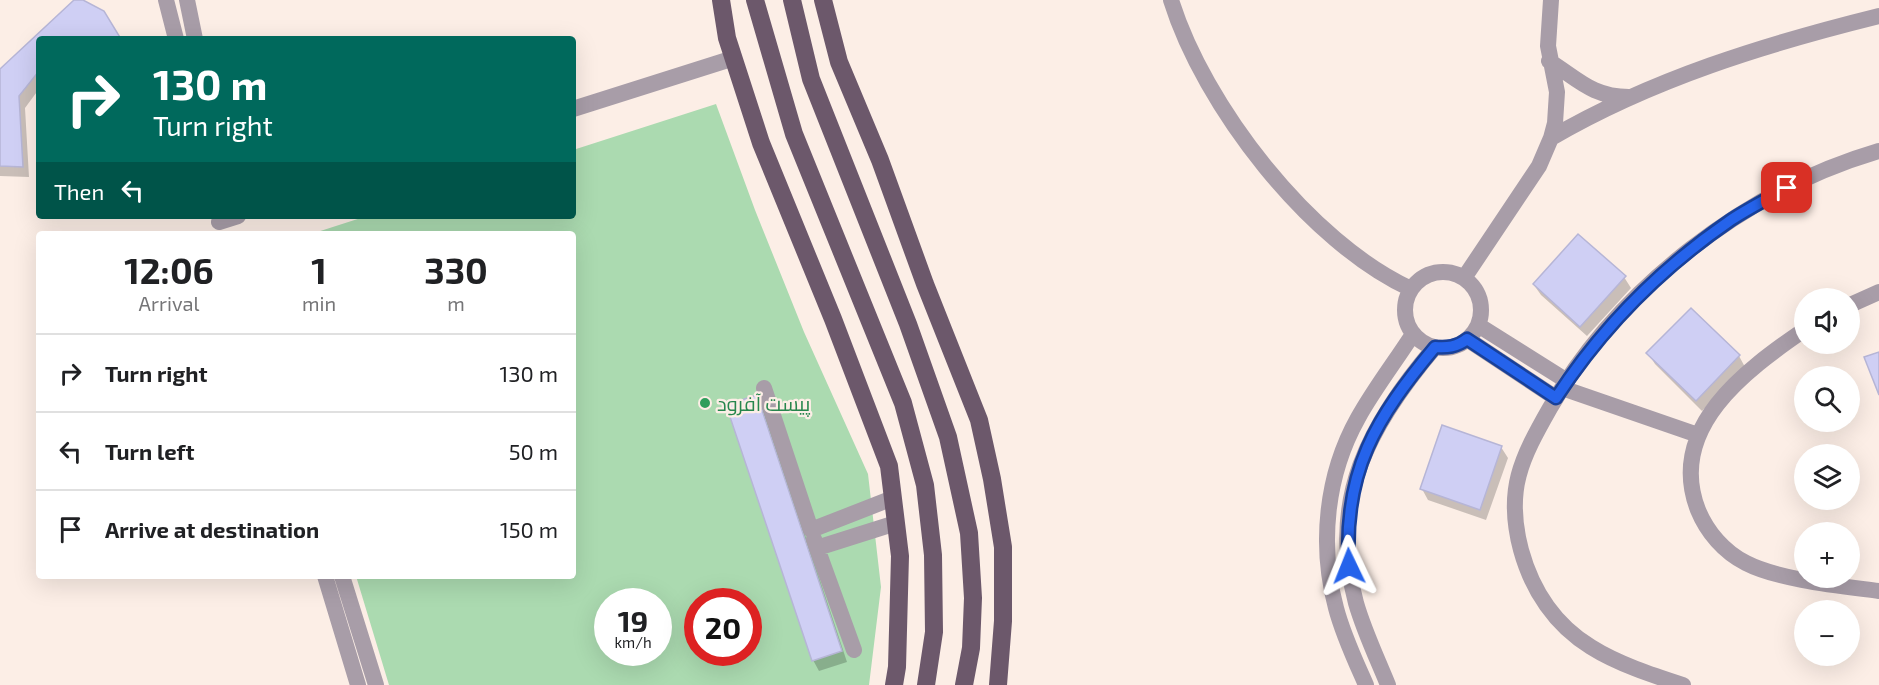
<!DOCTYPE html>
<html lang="en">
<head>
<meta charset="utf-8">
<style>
  body { margin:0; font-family:"Exo 2",Cairo,sans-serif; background:#f6f6f6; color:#202124; height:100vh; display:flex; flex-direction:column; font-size:22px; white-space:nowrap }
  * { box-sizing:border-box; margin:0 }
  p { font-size:20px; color:#757577 }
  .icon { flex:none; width:33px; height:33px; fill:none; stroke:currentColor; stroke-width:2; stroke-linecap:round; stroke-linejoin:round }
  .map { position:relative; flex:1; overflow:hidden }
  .side { position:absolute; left:36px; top:231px; width:540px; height:348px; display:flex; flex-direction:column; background:#fff; border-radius:6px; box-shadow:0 6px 24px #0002 }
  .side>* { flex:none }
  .top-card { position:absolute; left:36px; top:36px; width:540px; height:183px; border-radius:6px; box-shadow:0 6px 24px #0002; background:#00695c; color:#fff; overflow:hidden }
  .controls { position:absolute; left:1794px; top:288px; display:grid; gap:12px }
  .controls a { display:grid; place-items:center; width:66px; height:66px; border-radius:50%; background:#fff; box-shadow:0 6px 24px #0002; font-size:30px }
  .speed { position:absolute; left:594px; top:588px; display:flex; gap:12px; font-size:30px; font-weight:700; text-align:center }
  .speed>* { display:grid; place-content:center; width:78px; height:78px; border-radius:50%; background:#fff; box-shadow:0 6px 24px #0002; line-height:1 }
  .speed small { font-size:15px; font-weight:400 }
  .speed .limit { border:9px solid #d22; background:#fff; color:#111 }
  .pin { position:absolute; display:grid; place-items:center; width:51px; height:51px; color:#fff; margin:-26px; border-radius:12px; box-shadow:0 3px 9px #0006 }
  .me { position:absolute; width:66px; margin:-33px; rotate:358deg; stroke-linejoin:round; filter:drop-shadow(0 0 4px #0008) }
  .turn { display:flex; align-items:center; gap:21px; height:126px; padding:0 18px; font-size:27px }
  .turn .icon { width:78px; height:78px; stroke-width:2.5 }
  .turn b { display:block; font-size:42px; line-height:51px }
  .then { display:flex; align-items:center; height:57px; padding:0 18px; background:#0003; gap:12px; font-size:22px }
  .eta { display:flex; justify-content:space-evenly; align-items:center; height:102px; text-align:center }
  .eta b { font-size:36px; font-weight:700; line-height:42px }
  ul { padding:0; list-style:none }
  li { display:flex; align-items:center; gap:18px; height:78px; padding:0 18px; border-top:2px solid #e0e0e0 }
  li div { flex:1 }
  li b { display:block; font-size:22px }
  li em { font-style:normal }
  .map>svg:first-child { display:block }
</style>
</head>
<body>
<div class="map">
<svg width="1879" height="685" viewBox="0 0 1879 685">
  <rect width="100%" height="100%" fill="#fceee6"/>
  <!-- green -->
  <path fill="#abdab0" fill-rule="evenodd" d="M716,104L755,210L804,332L868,474L881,587L869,685H389L356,576H573V234H311L367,216H573V150ZM608,602H658V652H608ZM698,602H748V652H698Z"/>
  <!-- shadow -->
  <path fill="#0003" d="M76,0H80L119,39H39V89L25,108L29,177L0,176V72Z
    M1624,277L1631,288L1587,336L1541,295L1534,285Z
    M1648,353L1739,356L1745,367L1702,411L1655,364Z
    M756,397L763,408L847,662L819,671L813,660Z
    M1501,447L1508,458L1486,520L1428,500L1422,489Z"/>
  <!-- building -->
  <path fill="#cfcff4" stroke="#b6b5d6" stroke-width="1.5" d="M74,0H83L104,11L121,39H39V71L19,96L23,167L0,166V69Z
    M1578,234L1626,276L1580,327L1533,284Z
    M1691,308L1740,355L1696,401L1646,353Z
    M1879,352V395L1864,357Z
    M757,395L842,651L812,661L726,405Z
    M1442,425L1502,446L1480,510L1420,489Z"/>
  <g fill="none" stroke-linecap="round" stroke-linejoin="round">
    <!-- minor -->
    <path stroke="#a89da8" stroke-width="16" d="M166,0L176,39
      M187,0L195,39
      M1171,0C1204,106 1309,242 1411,289
      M1549,61C1578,79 1592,97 1629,97
      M573,109L734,58
      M1551,138C1652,79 1766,44 1879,16
      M219,222L238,216
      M1405 310a38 38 0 1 1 76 0a38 38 0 1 1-76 0Z
      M1464,278L1539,166L1551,138L1555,123L1557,92L1548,46L1551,0
      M1850,305L1879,292
      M1478,325L1567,381
      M1804,330C1746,370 1666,428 1698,510C1707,532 1724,552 1746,563C1779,580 1841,586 1879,591
      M1467,339L1556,398
      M764,388L811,530L893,498
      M1562,388L1698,435
      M814,539L817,548L896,523
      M817,548L854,650
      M325,576L358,685
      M342,576L376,685
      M1366,685C1355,660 1343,635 1336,608C1319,545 1326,475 1358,418C1374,389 1395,362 1413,334
      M1388,685C1377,658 1364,631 1356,603C1328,499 1369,425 1435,347
      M1683,685C1652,675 1618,664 1591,647C1555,625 1532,590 1521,550C1505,490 1521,459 1550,408C1619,288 1746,190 1879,151"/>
    <!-- major -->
    <path stroke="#6c586b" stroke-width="18" d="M721,0L727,38L761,143L833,319L889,466L900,556L897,667L894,685
      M755,0L794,134L903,403L925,485L933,555L934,632L926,685
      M792,0L811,79L908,324L948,437L969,533L973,598L971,648L964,685
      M823,0L839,62L880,160L925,284L979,420L992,479L1003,547V621L998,685"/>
  </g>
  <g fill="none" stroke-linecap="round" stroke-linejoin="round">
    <!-- route casing -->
    <g stroke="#184099" stroke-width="15">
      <path id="route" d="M1349,566C1343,471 1376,418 1435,347C1447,348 1457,347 1467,339L1556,398C1603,326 1661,268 1731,220C1749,208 1769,198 1787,188"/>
    </g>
    <!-- route -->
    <use href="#route" stroke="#2563eb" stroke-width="10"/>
  </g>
  <!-- markers -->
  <circle fill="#2e9e5b" stroke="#fceee6" stroke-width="2" cx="705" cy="403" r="6"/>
  <g text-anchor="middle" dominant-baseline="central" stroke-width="4.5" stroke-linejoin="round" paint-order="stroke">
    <!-- leisure labels -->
    <g font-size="20" fill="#27864d" stroke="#fceee6" text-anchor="start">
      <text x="717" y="403">پیست آفرود</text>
    </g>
  </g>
</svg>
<div class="controls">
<a><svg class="icon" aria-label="sound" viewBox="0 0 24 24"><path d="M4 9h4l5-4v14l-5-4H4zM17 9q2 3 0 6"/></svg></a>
<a><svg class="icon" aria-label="search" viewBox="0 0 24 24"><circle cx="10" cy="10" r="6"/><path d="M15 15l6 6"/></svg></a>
<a><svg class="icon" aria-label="layers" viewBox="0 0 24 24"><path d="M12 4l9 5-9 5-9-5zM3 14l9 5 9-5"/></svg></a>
<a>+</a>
<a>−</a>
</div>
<div class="speed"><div>19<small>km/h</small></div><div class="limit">20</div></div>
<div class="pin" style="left:1787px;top:188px;background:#d93025"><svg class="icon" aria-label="arrive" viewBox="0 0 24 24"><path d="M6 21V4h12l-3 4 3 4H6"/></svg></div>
<svg class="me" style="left:1349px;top:566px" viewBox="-20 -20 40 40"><path d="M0-17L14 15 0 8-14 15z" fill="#2563eb" stroke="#fff" stroke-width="4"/></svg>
<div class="top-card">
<div class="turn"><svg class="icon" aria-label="right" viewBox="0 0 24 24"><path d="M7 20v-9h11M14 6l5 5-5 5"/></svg><div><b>130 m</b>Turn right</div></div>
<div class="then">Then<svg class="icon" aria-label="left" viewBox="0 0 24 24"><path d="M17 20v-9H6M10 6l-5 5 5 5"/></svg></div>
</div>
<section class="side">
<div class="eta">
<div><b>12:06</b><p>Arrival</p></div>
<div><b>1</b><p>min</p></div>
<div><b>330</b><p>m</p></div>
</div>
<ul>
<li><svg class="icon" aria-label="right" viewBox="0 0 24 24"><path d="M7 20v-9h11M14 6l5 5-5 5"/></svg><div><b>Turn right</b></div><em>130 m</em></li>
<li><svg class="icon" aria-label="left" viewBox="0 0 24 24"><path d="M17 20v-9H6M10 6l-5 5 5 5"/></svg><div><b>Turn left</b></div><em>50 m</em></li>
<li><svg class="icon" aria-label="arrive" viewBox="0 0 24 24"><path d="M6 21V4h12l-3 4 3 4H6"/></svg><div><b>Arrive at destination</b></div><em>150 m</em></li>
</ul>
</section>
</div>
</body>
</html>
